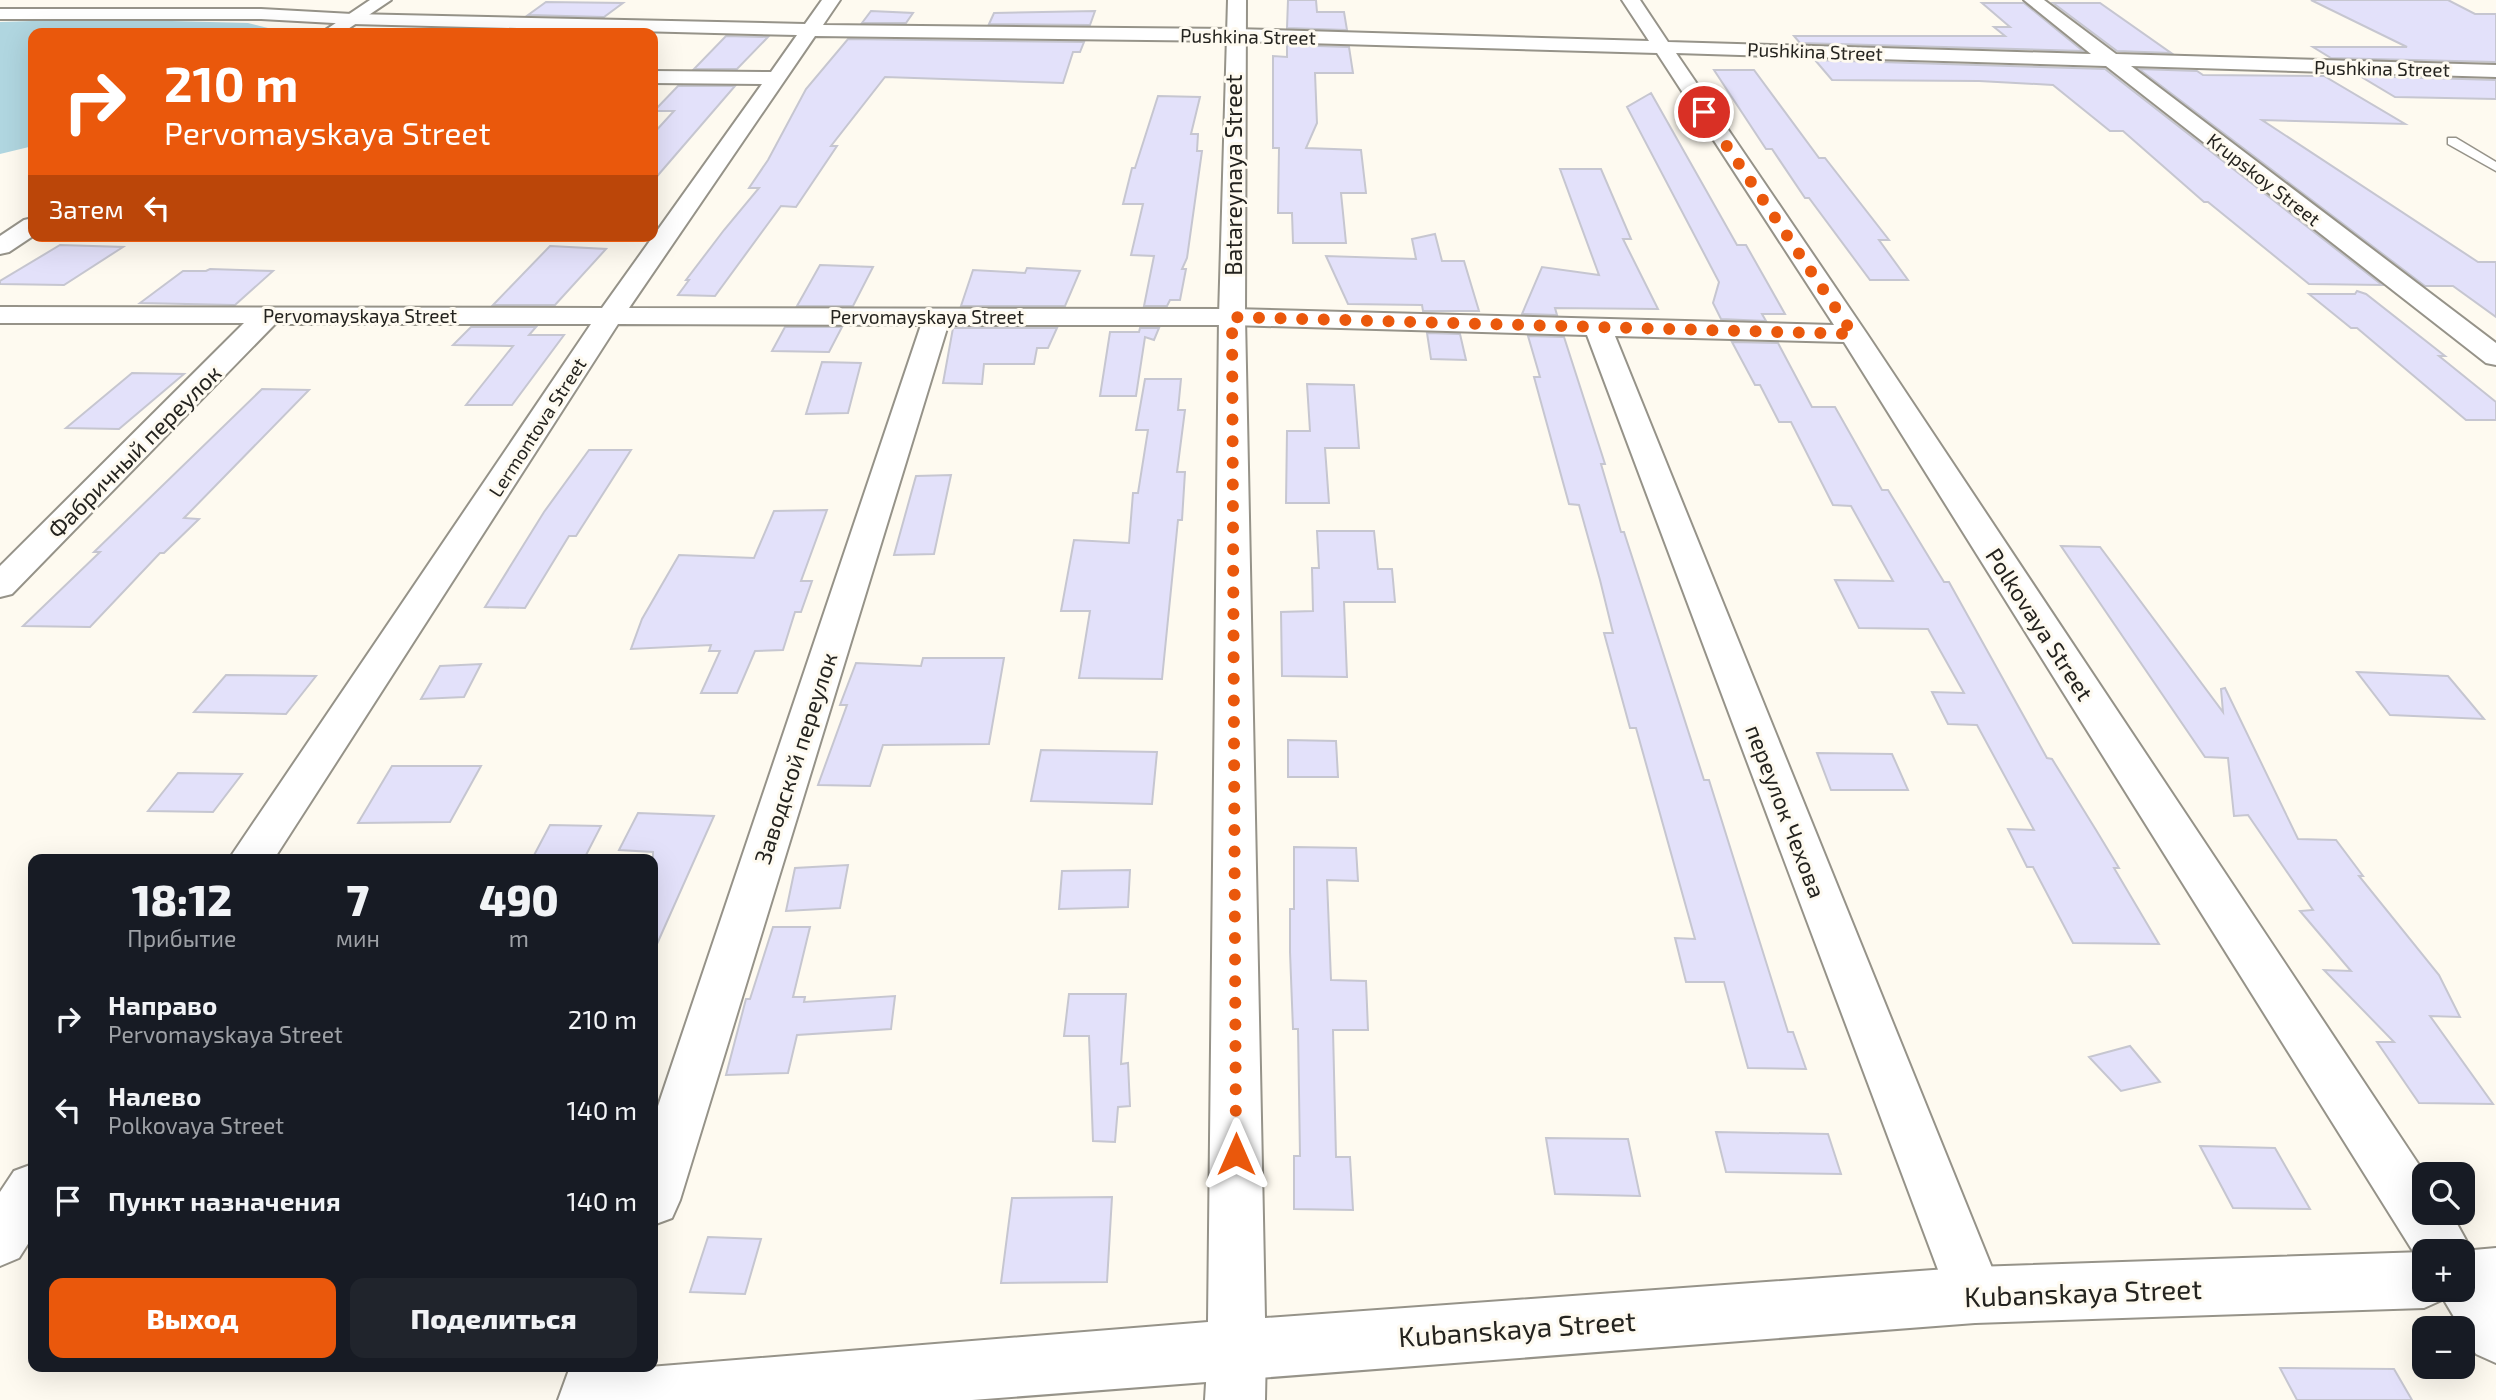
<!DOCTYPE html>
<html lang="ru">
<head>
<meta charset="utf-8">
<style>
  body { margin:0; font-family:"Exo 2",sans-serif; background:#20242c; color:#f1f3f6; height:100vh; display:flex; flex-direction:column; font-size:26px; white-space:nowrap }
  * { box-sizing:border-box; margin:0 }
  p { font-size:23px; color:#9ea1a6 }
  .icon { flex:none; width:38px; height:38px; fill:none; stroke:currentColor; stroke-width:2; stroke-linecap:round; stroke-linejoin:round }
  .map { position:relative; flex:1; overflow:hidden }
  .sheet { position:absolute; left:28px; top:854px; width:630px; height:518px; display:flex; flex-direction:column; background:#171b24; border-radius:14px; box-shadow:0 7px 28px #0002 }
  .sheet>* { flex:none }
  .hud { position:absolute; left:28px; top:28px; width:630px; height:214px; border-radius:14px; box-shadow:0 7px 28px #0002; background:#ea580c; color:#fff; overflow:hidden }
  .fabs { position:absolute; left:2412px; top:1162px; display:grid; gap:14px }
  .fabs a { display:grid; place-items:center; width:63px; height:63px; border-radius:14px; background:#171b24; box-shadow:0 7px 28px #0002; font-size:35px }
  .pin { position:absolute; display:grid; place-items:center; width:60px; height:60px; color:#fff; margin:-30px; border:4px solid #fff; border-radius:50%; box-shadow:0 2px 7px #0007 }
  .me { position:absolute; width:77px; margin:-38px; rotate:0deg; stroke-linejoin:round; filter:drop-shadow(0 0 5px #0008) }
  .turn { display:flex; align-items:center; gap:24px; height:147px; padding:0 21px; font-size:32px }
  .turn .icon { width:91px; height:91px; stroke-width:2.5 }
  .turn b { display:block; font-size:49px; line-height:60px }
  .then { display:flex; align-items:center; height:66px; padding:0 21px; background:#0003; gap:14px; font-size:26px }
  .eta { display:flex; justify-content:space-evenly; align-items:center; height:119px; text-align:center }
  .eta b { font-size:42px; font-weight:800; line-height:49px }
  .cta { display:flex; gap:14px; margin-top:auto; padding:14px 21px }
  .cta a { flex:1; height:80px; border-radius:14px; background:#ea580c; color:#fff; font-size:28px; font-weight:800; line-height:80px; text-align:center }
  .cta a+a { background:#20242c; color:#f1f3f6 }
  ul { padding:0; list-style:none }
  li { display:flex; align-items:center; gap:21px; height:91px; padding:0 21px }
  li div { flex:1 }
  li b { display:block; font-size:26px }
  li em { font-style:normal }
  .map>svg:first-child { display:block }
</style>
</head>
<body>
<div class="map">
<svg width="2496" height="1400" viewBox="0 0 2496 1400">
  <rect width="100%" height="100%" fill="#fefaf0"/>
  <!-- water -->
  <path fill="#b0d6e0" d="M96,19L248,23L268,28L275,33H33V146L0,154V22Z"/>
  <!-- building -->
  <path fill="#e3e1fa" stroke="#c6c6d0" stroke-width="2" d="M1288,0H1316L1317,12H1344L1347,30L1287,28Z
    M2311,0H2448L2475,14H2496V62L2331,58L2313,47H2407Z
    M546,2L623,3L604,17L528,15Z
    M1982,3H2024L2083,51L1800,43L1794,36H2005L1994,27H2010Z
    M2053,3H2100L2171,53L2117,51Z
    M871,11L913,13L906,23H862Z
    M1095,11L1090,25L989,24L994,13Z
    M726,36L768,37L737,69H694Z
    M848,39L1084,42L1080,52H1073L1063,83L885,77L831,146H837L796,207L781,206L715,296L678,295L689,280H686L724,230L759,188H749L768,160L806,89Z
    M1287,45L1349,47L1353,73H1315L1317,123L1306,148L1361,150L1366,193H1341L1346,243H1293L1292,213H1278L1279,148H1273V56L1287,57Z
    M1815,60L2105,69L2382,285L2309,284L2208,202H2204L2123,131H2110L2053,85L1979,81L1832,80Z
    M2139,69L2197,71L2203,75L2324,76L2405,124L2262,120L2478,262H2496V317L2453,286H2425Z
    M1714,70H1754L1819,158H1825L1889,240H1879L1908,280H1870L1809,198H1805L1772,149H1766Z
    M2360,76L2496,80V99L2395,97Z
    M678,86H735L653,181V134L674,111H654Z
    M1651,93L1737,245H1746L1785,314H1762L1766,321L1721,319L1713,303L1719,282L1627,107Z
    M1158,96L1200,97L1191,134H1198L1197,151H1202L1187,258L1182,269H1186L1180,300H1170L1167,306H1144L1154,256L1131,255L1143,204H1123L1132,168H1135Z
    M1560,169H1601L1631,239H1623L1658,309L1555,308L1557,315L1522,314L1542,267L1599,275Z
    M1435,234L1442,261H1464L1479,311H1423L1422,305L1348,304L1326,256L1416,259L1412,239Z
    M60,245L123,247L64,285L0,284V281Z
    M550,246L606,249L555,305H493Z
    M820,265L873,267L853,306H797Z
    M1027,268L1080,271L1065,306H961L973,270L1025,273Z
    M210,269L273,271L235,305L140,303L183,271H206Z
    M2357,291L2366,294L2445,356H2439L2496,402V420H2466L2357,328H2351L2309,294H2355Z
    M471,327H536L529,335H564L512,405H466L513,346L453,345Z
    M785,327H842L829,352L772,351Z
    M953,328H1057L1048,348H1037L1034,364H984L982,384L943,383Z
    M1140,328H1159L1154,340L1145,337L1136,396H1100L1110,332H1139Z
    M1427,333L1460,334L1466,360L1431,359Z
    M1528,336L1564,337L1605,464H1601L1621,532H1624L1704,780H1709L1788,1032H1793L1806,1069L1748,1068L1724,982H1686L1675,938L1695,939L1636,728H1630L1604,633H1613L1600,580L1579,505L1569,504L1534,377H1540Z
    M1732,342L1778,343L1812,407H1835L1882,490H1888L1944,582H1949L2047,758L2052,759L2096,830L2119,868H2114L2159,944L2073,943L2033,867H2027L2008,829L2034,830L1977,725L1948,724L1932,692L1964,693L1928,629L1859,628L1835,580L1893,581L1851,506L1833,505L1791,422H1779L1760,385H1755Z
    M822,362L861,363L848,413L806,414Z
    M132,373L184,374L119,429L66,428Z
    M1145,379H1181L1178,410H1185L1177,472H1185L1182,520H1178L1162,679L1079,678L1090,611H1061L1074,540L1129,543L1133,493H1138L1148,430H1136Z
    M1307,384L1354,385L1359,448H1325L1329,503H1286L1287,431H1310Z
    M262,389L309,390L184,518L199,519L164,553H160L90,627L23,626L100,552H94Z
    M589,450H631L576,536H569L525,608L485,607L544,512Z
    M951,475L934,554L894,555L916,476Z
    M827,510L801,581H812L801,612H795L783,650L755,651L737,693H701L720,651H709L711,645L631,649L642,619L679,555L754,558L774,511Z
    M1317,531H1374L1378,569H1392L1395,602H1344L1347,677L1282,676L1281,612L1313,611L1312,568H1319Z
    M2061,546L2100,547L2223,712L2221,689L2225,688L2298,839L2336,840L2363,876H2359L2439,975L2460,1017L2430,1016L2493,1104L2419,1103L2377,1042H2394L2324,970L2351,971L2300,911L2313,910L2248,815L2234,816L2228,758L2205,757Z
    M923,658H1004L989,744L883,745L870,786L818,785L847,705H840L856,663L921,666Z
    M481,664L464,697L421,699L440,666Z
    M2357,672L2448,676L2484,719L2390,715Z
    M226,675L316,676L286,714L194,712Z
    M1288,740L1336,741L1338,777H1288Z
    M1041,750L1157,752L1152,804L1031,801Z
    M1817,753L1892,754L1908,790H1831Z
    M392,766H481L450,822L358,823Z
    M178,773L242,774L213,812L148,811Z
    M638,813L714,816L653,953V852L619,850Z
    M550,825L601,826L584,859H532Z
    M1294,847L1356,848L1358,881L1327,880L1331,980L1366,981L1368,1030H1333L1336,1157H1350L1353,1210L1294,1209V1156H1300L1298,1029H1293L1290,952V909H1294Z
    M848,865L840,908L786,911L795,868Z
    M1130,870L1128,907L1059,909L1062,871Z
    M773,927H810L793,997H805L804,1002L895,996L891,1029L797,1035L788,1073L726,1075L746,999H750Z
    M1069,994H1126L1121,1064L1128,1063L1130,1106L1118,1107L1115,1142L1093,1141L1089,1036H1064Z
    M2130,1046L2160,1082L2121,1091L2089,1057Z
    M1716,1132L1828,1134L1841,1174L1726,1172Z
    M1546,1138L1628,1139L1640,1196L1555,1194Z
    M2200,1146L2275,1148L2310,1209L2233,1208Z
    M1112,1197L1107,1282L1001,1283L1012,1198Z
    M708,1237L761,1239L745,1294L690,1292Z
    M2280,1368L2394,1369L2412,1400H2297Z"/>
  <g fill="none" stroke-linecap="round" stroke-linejoin="round">
    <!-- lane casing -->
    <g stroke="#969389" stroke-width="3">
      <path id="lane" d="M2448,138H2456L2496,162V171L2448,144Z"/>
    </g>
    <!-- street casing -->
    <g stroke="#969389" stroke-width="4">
      <path id="street" d="M822,0H840L823,25L1234,29L1649,41L1622,0H1640L1668,42L2091,54L2024,0H2044L2116,54L2496,65V77L2131,66L2496,343V365L2486,363L2106,66L1676,53L1867,334L2425,1174L2424,1213H2451L2472,1251L2470,1255L2482,1260L2496,1282V1363L2476,1354L2438,1290H2462V1251H2424V1269L1844,342L1615,336L2003,1295L1995,1315L1975,1323L1955,1315L1587,335L1232,325H948L680,1200L672,1218L653,1225V1121L921,325L618,324L274,859H229L591,324H275L12,594L0,597V566L244,323H0V307L602,308L762,84L653,83V71L771,72L797,35L352,24L261,19H0V9H261L352,14L805,24ZM815,36L1234,41L1657,53L1834,325L1232,309L629,308Z
        M33,1164V1236L19,1258L0,1266V1192L14,1171Z
        M1237,1320L1258,1328L1266,1349L1265,1400H1205L1208,1349L1216,1328Z
        M570,1367H628L618,1400H558Z"/>
    </g>
    <!-- secondary casing -->
    <g stroke="#969389" stroke-width="4">
      <path id="secondary" d="M370,0H391L342,33H321Z
        M1228,0H1246L1245,317L1265,1318L1975,1267L2424,1252V1290H2462V1251L2496,1248V1304L2462,1307L2444,1299L2424,1308L1975,1323L972,1400H582L591,1379L612,1370L1208,1322L1219,317Z
        M33,218V236L9,252L0,254V236L24,220Z"/>
    </g>
    <!-- lane -->
    <use href="#lane" fill="#fff" fill-rule="evenodd"/>
    <!-- street -->
    <use href="#street" fill="#fff" fill-rule="evenodd"/>
    <!-- secondary -->
    <use href="#secondary" fill="#fff" fill-rule="evenodd"/>
  </g>
  <g fill="none" stroke-linecap="round" stroke-linejoin="round">
    <!-- route -->
    <path stroke="#ea580c" stroke-width="12" stroke-dasharray="0 21.6" d="M1236,1154L1232,317L1853,334L1704,112"/>
  </g>
  <g text-anchor="middle" dominant-baseline="central" stroke-width="6" stroke-linejoin="round" paint-order="stroke">
    <!-- far-street labels -->
    <g font-size="19" fill="#24231f" stroke="#fefaf0">
      <text transform="translate(1248 36) rotate(1)">Pushkina Street</text>
      <text transform="translate(1815 51) rotate(2)">Pushkina Street</text>
      <text transform="translate(2382 68) rotate(1)">Pushkina Street</text>
      <text transform="translate(2264 179) rotate(38)">Krupskoy Street</text>
      <text x="360" y="315">Pervomayskaya Street</text>
      <text x="927" y="316">Pervomayskaya Street</text>
      <text transform="translate(537 427) rotate(-57)">Lermontova Street</text>
    </g>
    <!-- street labels -->
    <g font-size="23" fill="#24231f" stroke="#fefaf0">
      <text transform="translate(1233 175) rotate(-90)">Batareynaya Street</text>
      <text transform="translate(134 451) rotate(-45)">Фабричный переулок</text>
      <text transform="translate(2040 624) rotate(57)">Polkovaya Street</text>
      <text transform="translate(795 758) rotate(-72)">Заводской переулок</text>
      <text transform="translate(1786 811) rotate(69)">переулок Чехова</text>
    </g>
    <!-- near-street labels -->
    <g font-size="28" fill="#24231f" stroke="#fefaf0">
      <text transform="translate(2083 1292) rotate(-2)">Kubanskaya Street</text>
      <text transform="translate(1517 1328) rotate(-4)">Kubanskaya Street</text>
    </g>
  </g>
</svg>
<div class="fabs">
<a><svg class="icon" aria-label="search" viewBox="0 0 24 24"><circle cx="10" cy="10" r="6"/><path d="M15 15l6 6"/></svg></a>
<a>+</a>
<a>−</a>
</div>
<div class="pin" style="left:1704px;top:112px;background:#d93025"><svg class="icon" aria-label="arrive" viewBox="0 0 24 24"><path d="M6 21V4h12l-3 4 3 4H6"/></svg></div>
<svg class="me" style="left:1236px;top:1154px" viewBox="-20 -20 40 40"><path d="M0-17L14 15 0 8-14 15z" fill="#ea580c" stroke="#fff" stroke-width="4"/></svg>
<div class="hud">
<div class="turn"><svg class="icon" aria-label="right" viewBox="0 0 24 24"><path d="M7 20v-9h11M14 6l5 5-5 5"/></svg><div><b>210 m</b>Pervomayskaya Street</div></div>
<div class="then">Затем<svg class="icon" aria-label="left" viewBox="0 0 24 24"><path d="M17 20v-9H6M10 6l-5 5 5 5"/></svg></div>
</div>
<section class="sheet">
<div class="eta">
<div><b>18:12</b><p>Прибытие</p></div>
<div><b>7</b><p>мин</p></div>
<div><b>490</b><p>m</p></div>
</div>
<ul>
<li><svg class="icon" aria-label="right" viewBox="0 0 24 24"><path d="M7 20v-9h11M14 6l5 5-5 5"/></svg><div><b>Направо</b><p>Pervomayskaya Street</p></div><em>210 m</em></li>
<li><svg class="icon" aria-label="left" viewBox="0 0 24 24"><path d="M17 20v-9H6M10 6l-5 5 5 5"/></svg><div><b>Налево</b><p>Polkovaya Street</p></div><em>140 m</em></li>
<li><svg class="icon" aria-label="arrive" viewBox="0 0 24 24"><path d="M6 21V4h12l-3 4 3 4H6"/></svg><div><b>Пункт назначения</b></div><em>140 m</em></li>
</ul>
<div class="cta"><a>Выход</a><a>Поделиться</a></div>
</section>
</div>
</body>
</html>
